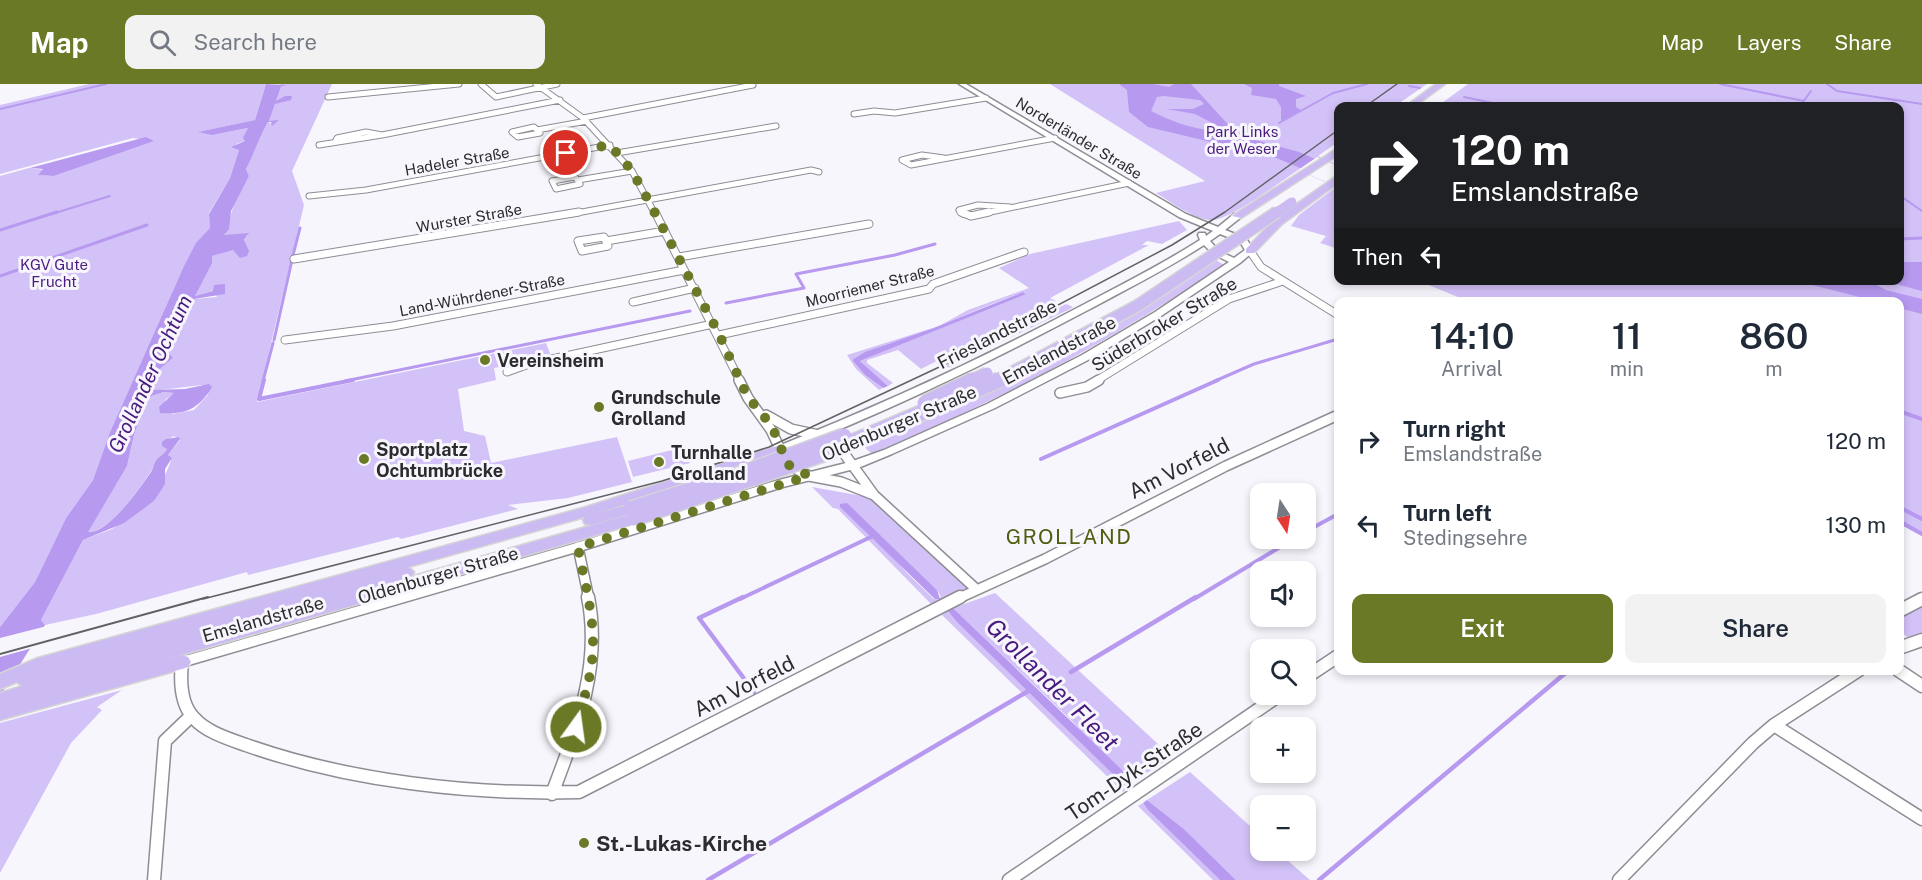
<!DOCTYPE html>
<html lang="en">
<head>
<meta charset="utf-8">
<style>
  body { margin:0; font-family:"Public Sans",sans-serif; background:#f2f2f3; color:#1f2937; height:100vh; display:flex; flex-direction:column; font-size:22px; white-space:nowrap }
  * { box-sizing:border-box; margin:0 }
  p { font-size:20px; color:#747a83 }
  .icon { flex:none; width:33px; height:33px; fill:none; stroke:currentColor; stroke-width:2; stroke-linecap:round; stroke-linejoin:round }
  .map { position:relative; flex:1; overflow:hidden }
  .sheet { position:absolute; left:1334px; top:213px; width:570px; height:378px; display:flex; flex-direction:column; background:#fff; border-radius:12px; box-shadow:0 3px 9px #0003 }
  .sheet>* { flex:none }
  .guide { position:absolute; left:1334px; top:18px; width:570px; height:183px; border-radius:12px; box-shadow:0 3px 9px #0003; background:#202124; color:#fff; overflow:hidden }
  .needle { width:39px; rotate:168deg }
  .tools { position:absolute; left:1250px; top:399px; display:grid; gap:12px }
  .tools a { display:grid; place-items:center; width:66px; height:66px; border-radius:12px; background:#fff; box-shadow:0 3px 9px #0003; font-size:30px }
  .pin { position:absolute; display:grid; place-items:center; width:51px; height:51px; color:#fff; margin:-26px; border:3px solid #fff; border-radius:50%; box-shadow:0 2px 6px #0007 }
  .me { position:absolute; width:66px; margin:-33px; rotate:14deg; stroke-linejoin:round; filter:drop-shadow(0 0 4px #0008) }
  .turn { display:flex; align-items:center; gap:21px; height:126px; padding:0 18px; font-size:27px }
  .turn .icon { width:78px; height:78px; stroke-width:2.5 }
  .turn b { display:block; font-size:42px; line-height:51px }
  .then { display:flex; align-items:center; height:57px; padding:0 18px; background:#0003; gap:12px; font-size:22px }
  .eta { display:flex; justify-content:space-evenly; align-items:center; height:102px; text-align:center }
  .eta b { font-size:36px; font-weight:600; line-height:42px }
  .action { display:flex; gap:12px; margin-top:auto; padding:12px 18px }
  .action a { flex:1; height:69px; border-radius:12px; background:#6a7926; color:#fff; font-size:24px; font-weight:600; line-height:69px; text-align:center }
  .action a+a { background:#f2f2f3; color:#1f2937 }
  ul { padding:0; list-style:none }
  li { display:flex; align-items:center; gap:18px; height:84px; padding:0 18px }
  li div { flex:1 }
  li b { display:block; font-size:22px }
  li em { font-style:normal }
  header { display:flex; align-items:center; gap:36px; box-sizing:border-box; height:84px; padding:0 30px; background:#6a7926; color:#fff }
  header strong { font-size:28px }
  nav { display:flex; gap:33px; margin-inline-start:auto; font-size:21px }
  .search { width:420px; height:54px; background:#f2f2f3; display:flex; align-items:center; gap:15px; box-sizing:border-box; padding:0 21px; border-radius:12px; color:#747a83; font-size:22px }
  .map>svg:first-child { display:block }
</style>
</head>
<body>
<header>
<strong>Map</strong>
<div class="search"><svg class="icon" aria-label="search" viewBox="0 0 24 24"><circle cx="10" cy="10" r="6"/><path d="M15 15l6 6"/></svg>Search here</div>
<nav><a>Map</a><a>Layers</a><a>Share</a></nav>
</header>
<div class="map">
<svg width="1922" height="796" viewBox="0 0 1922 796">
  <rect width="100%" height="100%" fill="#f8f6fd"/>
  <!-- green -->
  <path fill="#d3c2f8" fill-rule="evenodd" d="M89,0H266L255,36L199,48L216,50L249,44L245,57L236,60L239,66L230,94L209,129L210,144L183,184L110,348L93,396L66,434L35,498L0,543V92L32,84L43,86L39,91L54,92L153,57L133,54L0,90V21Z
    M279,0H332L292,87L304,121L257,318L546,259L551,272L494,284L496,296L458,305L464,347L485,352L491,379L617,353L632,398L568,414L508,421L518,425L401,455L398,453L248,491L247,488L96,530L45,541L41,536L83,456L112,445L154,417L171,377L168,371L180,356L174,352L163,358L167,365C164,370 161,371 157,375C154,378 154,383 151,387C140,404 108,450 87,448L127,382L134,351L148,313L164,308L175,309L165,316L172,330L194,326L208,311L202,301L152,307L161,284L173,274L169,269L170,254L180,243L194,215L217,213L213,207L195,212L212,172L221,169H210L222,153H230L231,165L224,167C246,164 237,165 248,151L224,152L237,111L249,92L246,85C255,69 259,53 268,38L272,40L274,37H269L281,3L284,2Z
    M1050,0H1427L1395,22H1338V58L1318,72L1338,81V165L1320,159L1326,152L1291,142L1299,131L1336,103L1298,86C1280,98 1234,133 1214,136C1198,138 1169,117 1156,109L1205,97Z
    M1468,0H1922V452L1899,440V218H1470L1419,197L1899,196V22H1447L1442,19Z
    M1179,137L1187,146L1162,160L1147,157L1142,161H1149L1050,214L1056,217L921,285L898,266L867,276V279L893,299L888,302L860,277L1026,209L1023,208C992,219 962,233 931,245C905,256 876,261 852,276L865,291L883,304L879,306L856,285L847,271L939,242L968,226L1029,204L999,184L1030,170Z
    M1216,176L1224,181C1113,256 997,318 872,370L862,361C983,307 1109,256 1216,176Z
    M1066,220L1073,223L1070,225L947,284L945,282Z
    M684,363L690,379L633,393L628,377Z
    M812,403L868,413L967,504L932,521L838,425L833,424ZM846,419L937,506L941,513L934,515L907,489Z
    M995,509L1172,673L1131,699L1070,635L953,524Z
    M1922,520V553H1907L1899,546V532Z
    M948,527L1127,704L1123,708L942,531Z
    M122,606L97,623L102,626L71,659L0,789V639Z
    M1190,688L1260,751V766L1277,767L1310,796H1236L1184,745L1147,716Z
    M1143,719L1148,726L1220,796H1213L1138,722Z"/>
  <!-- water -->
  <path fill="#b799f0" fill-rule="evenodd" d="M266,0L286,1L281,3L276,17L285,12H292L291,16L275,20L269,37L279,36L272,42L271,38H268C259,53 255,69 246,85L249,92L231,127L229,145L224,151L249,149L244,156L249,167L247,172L240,174L233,166L212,172V179L195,212L213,207L214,201L225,200V210L194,215L180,243L170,254L169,269L173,274L161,284L153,306L185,305L209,300L212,303C199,325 185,331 160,329L159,323L174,309L164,308L148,313L134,351L127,382L88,448C108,450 140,404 151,388C154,383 154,378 157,375C161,371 164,370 167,365L162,362V358L166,355L179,353L180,355L168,371L172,374L165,385V400L154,417L124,439L83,456L41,536L45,541L0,612V543L35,498L66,434L93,396L110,348L183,184L196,159L210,144L209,130L230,94L239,66L231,63L245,57L243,54L248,44L212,51L198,48L255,36Z
    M1119,0H1153L1169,3L1174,0H1191L1235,48L1241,52L1299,68L1338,85V100L1274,73L1148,43L1129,28L1127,6ZM1164,12L1200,16L1204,20L1193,25H1167L1195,30L1224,45C1200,49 1173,38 1151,27L1157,13Z
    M1244,0H1279V2L1306,12L1296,15V23L1301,26L1281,37V23L1276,15L1251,11L1252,4Z
    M146,53L154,57L54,92L38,91L43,85L32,84L0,92Z
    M1899,178H1922V207L1885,197L1899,196Z
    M1797,197H1869L1886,206L1922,215V230L1899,224V218L1875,217Z
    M1023,208L1026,210L860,277L888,302L883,304L865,291L852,276L865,268L931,245Z
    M847,419L937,506L940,515H935L840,423V420Z
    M953,524L1121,685L1131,699L1127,704L958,539L948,527Z
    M1147,716L1184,745L1236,796H1220L1148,726L1143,719Z"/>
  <!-- pier -->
  <path fill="#f8f6fd" d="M1317,73L1338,82V103L1298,86Z
    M47,542L36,563L0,573V554Z"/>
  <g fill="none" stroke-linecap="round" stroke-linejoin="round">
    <!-- stream-far3 -->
    <path stroke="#b799f0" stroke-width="2" d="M1720,0L1804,17
      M1827,0L1837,7L1922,20
      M1409,2L1420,4
      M1464,13L1507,22
      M1800,22L1811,7
      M1894,22L1896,20
      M0,25L106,0
      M1279,39L1333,9L1367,0
      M1899,111L1922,127
      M52,130L110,112"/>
    <!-- stream-far2 -->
    <path stroke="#b799f0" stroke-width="3" d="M0,146L57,128
      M1899,155L1922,154
      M292,175L300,144
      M0,192L147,141
      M726,219L804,204L796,190L895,171L935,160
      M1899,253L1901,248
      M274,256L292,176
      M263,297L273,259
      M345,297L690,227
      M1215,297L1254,280L1338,255"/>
    <!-- stream-far1 -->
    <path stroke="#b799f0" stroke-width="4" d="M264,296L259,315L353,296
      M1899,327L1922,335
      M1041,375L1218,296
      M1899,423L1922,435
      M1899,437L1922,450
      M1305,448L1338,430
      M740,515L873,452
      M1194,515L1295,454"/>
    <!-- stream -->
    <path stroke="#b799f0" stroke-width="4.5" d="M743,513L699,534L754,608
      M1071,588L1196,513
      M708,796L1030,606
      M1319,796L1569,586"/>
    <!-- minor-far3 casing -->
    <g stroke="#8f8d94" stroke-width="7">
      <path id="minor-far3" d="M481,0L496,13L557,0
        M536,0L583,34L632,87L655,130
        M328,13L459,0
        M854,30L874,27L895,29L986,14
        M583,34L753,1
        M534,43L540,49L518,53L512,48Z
        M537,46L587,37
        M382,51L560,16
        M319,61L382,51L366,48L337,54L335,58
        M617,69L776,42
        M944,74L922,71L902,76L911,81L1055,54
        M575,93L580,100L556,105L552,97Z
        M578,96L632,87
        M309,112L366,106L610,61
        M571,130L811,86L819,88
        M963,130L959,126L978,121L1010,123
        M981,130L1129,99"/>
    </g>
    <!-- minor-far2 casing -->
    <g stroke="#8f8d94" stroke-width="9">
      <path id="minor-far2" d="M655,128L740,297
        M961,128L971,132L989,128
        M604,153L608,162L582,167L578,157Z
        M606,157L665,147
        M1250,167L1261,183L1338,231
        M679,173L869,140
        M294,175L579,128
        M633,218L695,204
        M719,251L929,205L933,200L1024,168
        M285,256L393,242L684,186
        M507,288L529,280L713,240
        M1096,297L1229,215L1283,197"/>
    </g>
    <!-- minor-far1 casing -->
    <g stroke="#8f8d94" stroke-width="12">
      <path id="minor-far1" d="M739,296L748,314L771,346L787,380L809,392L841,398L874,411
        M1060,309L1087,303L1099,296
        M766,331L791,345L823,352
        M838,361L874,411L976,505
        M578,463L589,515
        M957,515L1045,475L1226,382L1338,331"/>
    </g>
    <!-- minor casing -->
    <g stroke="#8f8d94" stroke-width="15">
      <path id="minor" d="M1899,527L1922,515
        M1899,564L1922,556
        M182,578C180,597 180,620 194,634C206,648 229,655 246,661C348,697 471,711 579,708L960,513
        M1898,586L1922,602
        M1305,594L1338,572
        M1774,641L1922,735
        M552,710C576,646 602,583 588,513
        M154,796L165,657L191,632
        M1009,796L1281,610
        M1619,796L1753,659L1774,641L1859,586"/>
    </g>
    <!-- tertiary casing -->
    <g stroke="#8f8d94" stroke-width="3">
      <path id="tertiary" d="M959,0H966L1186,130L1218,143L1234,130H1240V134L1225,146L1246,154L1254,167L1240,179L1161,232L1090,275L995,324L892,370L858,384L783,403L583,466L182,583L177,582L175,578L177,574L182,573L573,460L775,397L850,378L884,366L987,320L1082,271L1155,228L1229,178L1213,170L1204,161C1167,185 1127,205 1088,226C1005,270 922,311 836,347C823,352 789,370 776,367L774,365L776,363C879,322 979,276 1077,224C1119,202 1161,181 1200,156L1198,151L1199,149H1205L1206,152L1213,147L1179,133ZM1220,150L1240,158L1245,166L1234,174L1219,167L1210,157Z"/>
    </g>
    <!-- trunk casing -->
    <g stroke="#d5d5d5" stroke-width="3">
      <path id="trunk" d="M1436,0H1445L1415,22H1406Z
        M1338,64V71L1241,134L1232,132Z
        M1338,91V99L1282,140L1254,169H1246V165L1274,136Z
        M780,361L785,362L787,365L785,368L598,429L631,420L639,425L636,428L591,441L585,440L583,436L585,433L408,483L414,488L412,492L403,495L635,429L643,434L641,438L150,580L182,571L188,573L191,578L188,583L182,585L0,636V609L22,602L17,598L0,605V590L38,574L586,423Z"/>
    </g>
    <!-- minor-far3 -->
    <use href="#minor-far3" stroke="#fff" stroke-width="5"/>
    <!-- minor-far2 -->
    <use href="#minor-far2" stroke="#fff" stroke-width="7"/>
    <!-- minor-far1 -->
    <use href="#minor-far1" stroke="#fff" stroke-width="9"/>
    <!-- minor -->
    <use href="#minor" stroke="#fff" stroke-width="12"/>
    <!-- tertiary -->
    <use href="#tertiary" fill="#fff" fill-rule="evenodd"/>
    <!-- trunk -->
    <use href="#trunk" fill="#ccbaf3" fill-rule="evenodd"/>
    <!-- tram-far1 -->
    <path stroke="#626265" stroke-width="1.5" d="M1366,22L1397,0
      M203,515L662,397L769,363L950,278L1172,161L1225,128L1338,46"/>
    <!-- tram -->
    <path stroke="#626265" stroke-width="2" d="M0,570L208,513"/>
    <!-- trunk-bridge-far2 casing -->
    <g stroke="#d5d5d5" stroke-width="10" stroke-linecap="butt">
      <path id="trunk-bridge-far2" d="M1275,130L1292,118"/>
    </g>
    <!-- trunk-bridge-far1 casing -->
    <g stroke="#d5d5d5" stroke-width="14" stroke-linecap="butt">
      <path id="trunk-bridge-far1" d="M970,297L987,289
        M996,297L1137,222L1277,128"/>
    </g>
    <!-- trunk-bridge casing -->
    <g stroke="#d5d5d5" stroke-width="18" stroke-linecap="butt">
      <path id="trunk-bridge" d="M925,319L973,296
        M631,425L735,392L844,352
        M635,434L829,368L999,296"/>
    </g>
    <!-- trunk-bridge-far2 -->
    <use href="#trunk-bridge-far2" stroke="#ccbaf3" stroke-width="9"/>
    <!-- trunk-bridge-far1 -->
    <use href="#trunk-bridge-far1" stroke="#ccbaf3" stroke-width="11"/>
    <!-- trunk-bridge -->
    <use href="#trunk-bridge" stroke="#ccbaf3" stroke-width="15"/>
  </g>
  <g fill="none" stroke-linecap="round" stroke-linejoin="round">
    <!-- route -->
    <path stroke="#6a7926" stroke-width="10" stroke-dasharray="0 18" d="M566,69L610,61L632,87L648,116L719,250L748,314L762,329L776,351L787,380L809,392L578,463C585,503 598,542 591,584C588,604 581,624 576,643"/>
  </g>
  <!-- markers -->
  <g fill="#6a7926" stroke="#f8f6fd" stroke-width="2">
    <circle cx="485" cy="276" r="6"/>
    <circle cx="599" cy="323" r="6"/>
    <circle cx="364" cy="375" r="6"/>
    <circle cx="659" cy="378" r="6"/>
    <circle cx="584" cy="759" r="6"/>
  </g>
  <g text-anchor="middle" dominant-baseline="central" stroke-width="6" stroke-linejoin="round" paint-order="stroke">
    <!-- far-park labels -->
    <g font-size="15" fill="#491b7f" stroke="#f8f6fd">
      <text x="1242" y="47">Park Links<tspan x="1242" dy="17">der Weser</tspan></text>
      <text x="54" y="180">KGV Gute<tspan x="54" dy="17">Frucht</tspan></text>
    </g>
    <!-- far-street labels -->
    <g font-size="15" fill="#2c2c2e" stroke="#f8f6fd">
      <text transform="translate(1079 54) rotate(31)">Norderländer Straße</text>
      <text transform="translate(457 77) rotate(-10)">Hadeler Straße</text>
      <text transform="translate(469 134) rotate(-10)">Wurster Straße</text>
      <text transform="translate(870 202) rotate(-14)">Moorriemer Straße</text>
      <text transform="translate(482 211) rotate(-11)">Land-Wührdener-Straße</text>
    </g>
    <!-- street labels -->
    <g font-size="18" fill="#2c2c2e" stroke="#f8f6fd">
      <text transform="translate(1164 240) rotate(-31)">Süderbroker Straße</text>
      <text transform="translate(997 250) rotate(-27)">Frieslandstraße</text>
      <text transform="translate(1059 266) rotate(-28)">Emslandstraße</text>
      <text transform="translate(899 339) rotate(-23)">Oldenburger Straße</text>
      <text transform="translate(438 491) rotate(-16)">Oldenburger Straße</text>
      <text transform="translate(263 535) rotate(-16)">Emslandstraße</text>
    </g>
    <!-- poi labels -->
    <g font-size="18" font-weight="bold" fill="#2c2c2e" stroke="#f8f6fd" text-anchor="start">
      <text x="497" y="276">Vereinsheim</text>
      <text x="611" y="313">Grundschule<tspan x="611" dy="21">Grolland</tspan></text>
      <text x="376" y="365">Sportplatz<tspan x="376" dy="21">Ochtumbrücke</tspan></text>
      <text x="671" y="368">Turnhalle<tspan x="671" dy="21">Grolland</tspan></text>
    </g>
    <!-- water labels -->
    <g font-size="20" font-style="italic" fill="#48197e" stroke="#f8f6fd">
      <text transform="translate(150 290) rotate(-65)">Grollander Ochtum</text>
    </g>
    <!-- near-street labels -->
    <g font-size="21" fill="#2c2c2e" stroke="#f8f6fd">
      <text transform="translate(1179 384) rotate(-27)">Am Vorfeld</text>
      <text transform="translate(744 602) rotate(-27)">Am Vorfeld</text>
      <text transform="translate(1134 687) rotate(-34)">Tom-Dyk-Straße</text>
    </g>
    <!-- quarter labels -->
    <g font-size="21" letter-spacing="1.5" fill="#515e0f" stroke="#f8f6fd">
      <text x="1069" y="452">GROLLAND</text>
    </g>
    <!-- near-poi labels -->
    <g font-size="21" font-weight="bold" fill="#2c2c2e" stroke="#f8f6fd" text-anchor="start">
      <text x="596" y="759">St.-Lukas-Kirche</text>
    </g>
    <!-- near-water labels -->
    <g font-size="24" font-style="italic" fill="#48197e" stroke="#f8f6fd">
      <text transform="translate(1053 600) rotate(45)">Grollander Fleet</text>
    </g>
  </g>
</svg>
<div class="tools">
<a><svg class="needle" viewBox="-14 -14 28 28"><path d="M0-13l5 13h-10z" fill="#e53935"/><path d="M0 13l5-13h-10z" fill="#747a83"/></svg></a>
<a><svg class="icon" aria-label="sound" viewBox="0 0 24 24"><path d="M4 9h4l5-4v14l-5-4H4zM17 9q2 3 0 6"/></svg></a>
<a><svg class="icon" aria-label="search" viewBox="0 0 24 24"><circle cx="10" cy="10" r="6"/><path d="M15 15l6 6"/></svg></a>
<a>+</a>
<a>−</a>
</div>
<div class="pin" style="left:566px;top:69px;background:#d93025"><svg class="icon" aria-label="arrive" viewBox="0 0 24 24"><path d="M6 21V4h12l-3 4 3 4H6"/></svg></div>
<svg class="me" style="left:576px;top:643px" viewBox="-20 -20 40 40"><circle r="17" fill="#6a7926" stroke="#fff" stroke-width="3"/><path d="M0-11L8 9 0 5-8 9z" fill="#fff"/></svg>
<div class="guide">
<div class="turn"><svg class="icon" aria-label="right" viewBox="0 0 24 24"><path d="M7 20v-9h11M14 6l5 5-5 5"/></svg><div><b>120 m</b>Emslandstraße</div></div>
<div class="then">Then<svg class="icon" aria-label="left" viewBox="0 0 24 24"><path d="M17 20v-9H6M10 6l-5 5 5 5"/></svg></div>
</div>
<section class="sheet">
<div class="eta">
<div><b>14:10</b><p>Arrival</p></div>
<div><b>11</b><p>min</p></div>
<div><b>860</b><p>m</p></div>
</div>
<ul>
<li><svg class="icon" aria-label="right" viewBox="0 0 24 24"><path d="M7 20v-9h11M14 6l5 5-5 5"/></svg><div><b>Turn right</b><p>Emslandstraße</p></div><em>120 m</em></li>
<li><svg class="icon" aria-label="left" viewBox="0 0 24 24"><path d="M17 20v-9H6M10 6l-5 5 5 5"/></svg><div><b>Turn left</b><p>Stedingsehre</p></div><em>130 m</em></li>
</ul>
<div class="action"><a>Exit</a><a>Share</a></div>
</section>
</div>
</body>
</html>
